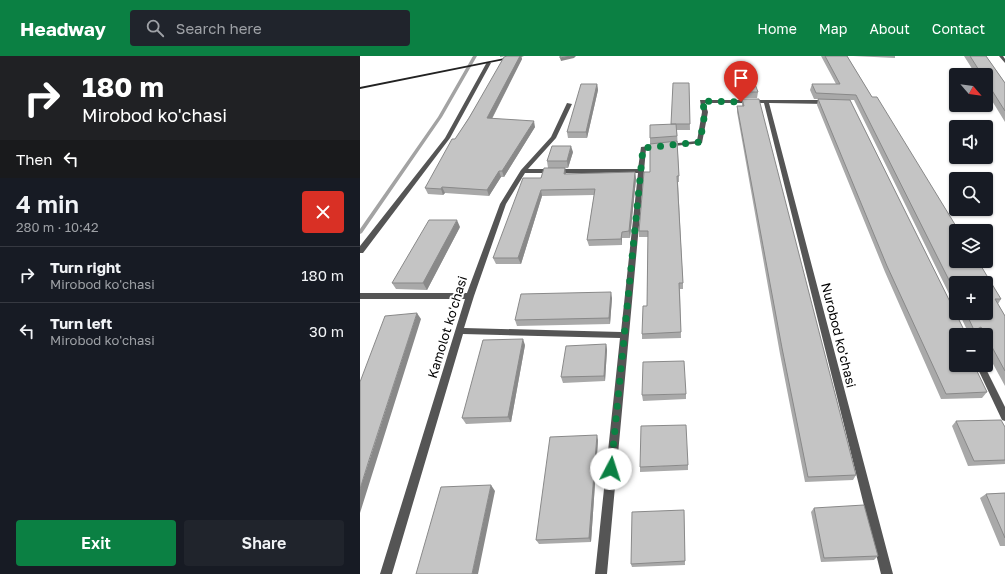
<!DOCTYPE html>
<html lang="en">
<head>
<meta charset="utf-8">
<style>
  body { margin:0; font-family:"Golos Text",sans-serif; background:#20242c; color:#f1f3f6; height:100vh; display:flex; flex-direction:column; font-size:15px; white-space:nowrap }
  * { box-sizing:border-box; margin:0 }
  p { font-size:13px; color:#9ea1a6 }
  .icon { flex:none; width:22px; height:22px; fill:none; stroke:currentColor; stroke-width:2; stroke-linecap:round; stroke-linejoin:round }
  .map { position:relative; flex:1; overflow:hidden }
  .details { display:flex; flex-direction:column; background:#171b24; width:360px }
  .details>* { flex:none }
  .top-card { background:#202124; color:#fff; overflow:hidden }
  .needle { width:26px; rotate:118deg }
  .controls { position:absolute; left:589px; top:12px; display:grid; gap:8px }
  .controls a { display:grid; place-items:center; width:44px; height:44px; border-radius:4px; background:#171b24; box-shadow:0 1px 3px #0004; font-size:20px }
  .pin { position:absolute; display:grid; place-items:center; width:34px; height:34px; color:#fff; margin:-41px -17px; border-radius:50% 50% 50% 0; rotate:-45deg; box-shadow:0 0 4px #0007 }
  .pin .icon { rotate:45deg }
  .me { position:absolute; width:44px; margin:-22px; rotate:5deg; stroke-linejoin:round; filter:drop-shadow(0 0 3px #0008) }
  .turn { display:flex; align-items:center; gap:14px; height:84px; padding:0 16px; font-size:18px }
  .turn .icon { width:52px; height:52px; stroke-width:2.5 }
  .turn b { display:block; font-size:28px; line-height:34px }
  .then { display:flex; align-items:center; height:38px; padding:0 16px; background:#0003; gap:8px; font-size:15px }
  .round { display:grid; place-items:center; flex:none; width:42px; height:42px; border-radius:4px; background:#20242c }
  .headline { display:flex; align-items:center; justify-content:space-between; height:68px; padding:0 16px }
  h1 { font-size:24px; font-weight:600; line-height:30px }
  .action { display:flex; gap:8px; margin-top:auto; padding:8px 16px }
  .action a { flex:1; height:46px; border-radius:4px; background:#0b8043; color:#fff; font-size:16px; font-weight:600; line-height:46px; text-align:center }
  .action a+a { background:#20242c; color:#f1f3f6 }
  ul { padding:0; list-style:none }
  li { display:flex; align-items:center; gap:12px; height:56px; padding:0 16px; border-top:1px solid #363941 }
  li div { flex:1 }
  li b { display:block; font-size:15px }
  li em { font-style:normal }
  header { display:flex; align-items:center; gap:24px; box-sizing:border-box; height:56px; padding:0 20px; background:#0b8043; color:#fff }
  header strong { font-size:19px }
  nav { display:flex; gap:22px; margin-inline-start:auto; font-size:14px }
  .search { width:280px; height:36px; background:#20242c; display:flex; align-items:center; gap:10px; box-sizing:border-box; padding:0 14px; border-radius:4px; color:#9ea1a6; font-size:15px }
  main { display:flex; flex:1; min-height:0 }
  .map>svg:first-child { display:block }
</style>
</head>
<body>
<header>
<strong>Headway</strong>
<div class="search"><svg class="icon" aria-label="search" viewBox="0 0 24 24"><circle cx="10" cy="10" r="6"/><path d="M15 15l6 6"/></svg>Search here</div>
<nav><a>Home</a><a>Map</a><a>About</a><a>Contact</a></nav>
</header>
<main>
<section class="details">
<div class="top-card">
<div class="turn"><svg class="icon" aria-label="right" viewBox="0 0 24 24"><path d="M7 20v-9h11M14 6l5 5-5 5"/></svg><div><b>180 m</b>Mirobod ko'chasi</div></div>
<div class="then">Then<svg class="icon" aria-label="left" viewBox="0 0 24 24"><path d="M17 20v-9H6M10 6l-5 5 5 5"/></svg></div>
</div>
<div class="headline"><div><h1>4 min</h1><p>280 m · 10:42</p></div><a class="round" style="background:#d93025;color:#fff"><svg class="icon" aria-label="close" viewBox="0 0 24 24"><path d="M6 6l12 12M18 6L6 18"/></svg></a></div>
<ul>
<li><svg class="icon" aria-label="right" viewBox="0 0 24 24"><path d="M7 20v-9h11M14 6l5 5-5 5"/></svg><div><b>Turn right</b><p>Mirobod ko'chasi</p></div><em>180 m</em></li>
<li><svg class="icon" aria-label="left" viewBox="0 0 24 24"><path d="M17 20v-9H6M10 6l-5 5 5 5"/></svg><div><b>Turn left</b><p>Mirobod ko'chasi</p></div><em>30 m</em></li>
</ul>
<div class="action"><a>Exit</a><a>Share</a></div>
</section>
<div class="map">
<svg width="645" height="518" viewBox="0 0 645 518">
  <rect width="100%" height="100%" fill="#fff"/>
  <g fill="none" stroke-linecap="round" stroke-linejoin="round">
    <!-- stream -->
    <path fill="#a3a3a3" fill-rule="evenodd" d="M113,0H117L82,61L2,177L0,178V173L78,61Z"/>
    <!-- minor -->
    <path fill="#555" fill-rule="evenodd" d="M639,0H643L645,3V7Z
      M127,6L131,7L90,82L3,197H0V190L85,82Z
      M340,44H467L470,46L467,48L409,47L533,518H521L404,47H345L348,56L342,87L286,93L247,518H235L260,282L103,278L32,518H20L105,243H0V237H107L140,148L161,114L191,81L207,47L212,48L196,82L168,113H278L281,91L337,85L342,56ZM165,117H278L261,276L104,272L114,240L146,148Z
      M616,309H624L645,351V365L642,364Z"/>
    <!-- secondary -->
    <path fill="#222" fill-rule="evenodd" d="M155,0H164L0,33V31Z"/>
  </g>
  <!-- wall -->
  <path fill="#a9a9a9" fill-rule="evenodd" d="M140,0H161L162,3L132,63L175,71L144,121H141L129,140L85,137L83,139L68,138L65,132L147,0L140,1Z
    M461,0H487L512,41L641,243L638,248L645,260V330L626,295V279H618L617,277L596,279L627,336L622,342L581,343L525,216L457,49L458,43H466H454L450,34L452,28H476ZM490,44H494L596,252V227L626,257H599L607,274H604Z
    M493,0H535V2Z
    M604,0H626L645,27V66L626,35V19H616Z
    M329,27L330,74H317L319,120V126H318L323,227V233H320L321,282L282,283V278L287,250L288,181H279V175L290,116V82L311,68Z
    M237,28L238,34L227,82H208L207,76Z
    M379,28L398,36L397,42H380L378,34Z
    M382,43L496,419L493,424L445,426L420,298L377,56V50H382Z
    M213,96L208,112H188L187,105Z
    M275,116L276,123L270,182H262V189L229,190L227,184L234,139L182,140L161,208H136L133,202L181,122L206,118Z
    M100,171L67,234L36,233L32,227Z
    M252,242L250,268L157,270L155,264Z
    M246,288L247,294L245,325L203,327L201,321Z
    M165,289L151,366L106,368L102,362Z
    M326,338V343L283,345L282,339Z
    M596,365L645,371V408L608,410L592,370Z
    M238,384L231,486L179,488L176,484Z
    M328,409V414L280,416V411Z
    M645,437V490H640L620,442L626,438Z
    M454,452L518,500L514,504L461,506L451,456Z
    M324,454L325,509L272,511L271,508Z"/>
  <!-- shaded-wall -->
  <path fill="#898989" d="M160,0H161L162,3L129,68L127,62Z
    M211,0H216L214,2L201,5L200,2Z
    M237,28L238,34L227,82L226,76Z
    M174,65L175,71L144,121L142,115Z
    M211,90L213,96L208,112L207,105Z
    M205,112L206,118H204Z
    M139,115L141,121L129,140L127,134Z
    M275,116L276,123L270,182L269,175Z
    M82,131L85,137L83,139L81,133Z
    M181,134L182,140L161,208L158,202Z
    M97,164L100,171L67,234L63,227Z
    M262,176V189L261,183Z
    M251,236L252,242L250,268L249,262Z
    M57,257L61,263L0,457V433Z
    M621,271L617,277L613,279H606Z
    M163,283L165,289L151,366L148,361Z
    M246,288L247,294L245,325L244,320Z
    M237,379L238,384L231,486L229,482Z
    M131,429L135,435L118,518H112Z"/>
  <!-- building -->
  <path fill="#c4c4c4" stroke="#898989" d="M147,0H160L127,62L174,65L142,115H139L127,134L82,131L81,133L65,132L92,83H95L109,62L144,1Z
    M200,0H211L200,2Z
    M465,0H487L512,41H517L599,175H596V205H618L641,243H635L645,260V315L626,280V279H625L621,271L606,279H596V309H614L627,336L586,338L527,210L458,43L490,44L604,274H614L606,257H626V227H596V238L496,39L456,37L452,28H480Z
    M610,0H626L645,27V55L626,25V19H622Z
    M313,27H329L330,68H311Z
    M221,28H237L226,76H207Z
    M379,28H395L398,36H381Z
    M382,43H399L496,419L448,421L422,292L377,50H384Z
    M316,68L317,80L290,82V69Z
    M317,85L319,120H317L323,227H319L321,276L282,278L283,250H287L288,175H279L284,116H290V88Z
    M192,90H211L207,105H187Z
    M184,112H205L204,118L275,116L269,175L262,176L261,183L227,184L235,133L181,134L158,202H133L163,122H181Z
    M69,164H97L63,227H32Z
    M251,236L249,262L155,264L161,238Z
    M57,257L9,404L0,433V326L25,260Z
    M163,283L148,361L102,362L123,284Z
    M246,288L244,320L201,321L206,290Z
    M324,305L326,338L282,339L283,306Z
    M641,364L645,371V404L614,405L596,365Z
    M326,369L328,409L280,411L281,370Z
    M237,379L229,482L176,484L190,381Z
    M131,429L112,518H56L81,431Z
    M645,437V482L626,438Z
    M504,449L518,500L464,502L454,452Z
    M324,454L325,505L271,508L272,456Z"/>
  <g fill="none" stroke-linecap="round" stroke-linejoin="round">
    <!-- route -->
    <path stroke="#0b8043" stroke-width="7" stroke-dasharray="0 12.6" d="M251,413L283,92L340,86L345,56L342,45L381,46"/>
  </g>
  <g text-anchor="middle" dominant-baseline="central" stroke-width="4" stroke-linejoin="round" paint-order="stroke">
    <!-- street labels -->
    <g font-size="13" fill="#000" stroke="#fff">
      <text transform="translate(87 271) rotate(-73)">Kamolot ko'chasi</text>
      <text transform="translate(479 279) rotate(76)">Nurobod ko'chasi</text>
    </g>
  </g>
</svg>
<div class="controls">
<a><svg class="needle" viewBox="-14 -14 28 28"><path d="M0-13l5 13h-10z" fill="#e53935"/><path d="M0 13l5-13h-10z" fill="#9ea1a6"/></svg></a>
<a><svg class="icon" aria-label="sound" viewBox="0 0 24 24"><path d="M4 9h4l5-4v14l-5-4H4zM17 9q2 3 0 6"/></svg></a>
<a><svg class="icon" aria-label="search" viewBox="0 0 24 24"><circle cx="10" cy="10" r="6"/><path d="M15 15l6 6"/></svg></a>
<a><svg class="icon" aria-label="layers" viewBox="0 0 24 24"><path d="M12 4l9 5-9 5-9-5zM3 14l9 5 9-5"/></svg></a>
<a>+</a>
<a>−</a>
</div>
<div class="pin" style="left:381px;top:46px;background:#d93025"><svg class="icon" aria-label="arrive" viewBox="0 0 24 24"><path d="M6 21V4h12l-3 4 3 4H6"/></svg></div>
<svg class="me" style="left:251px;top:413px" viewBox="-20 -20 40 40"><circle r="19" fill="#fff"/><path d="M0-13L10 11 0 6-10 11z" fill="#0b8043"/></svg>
</div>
</main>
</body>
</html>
